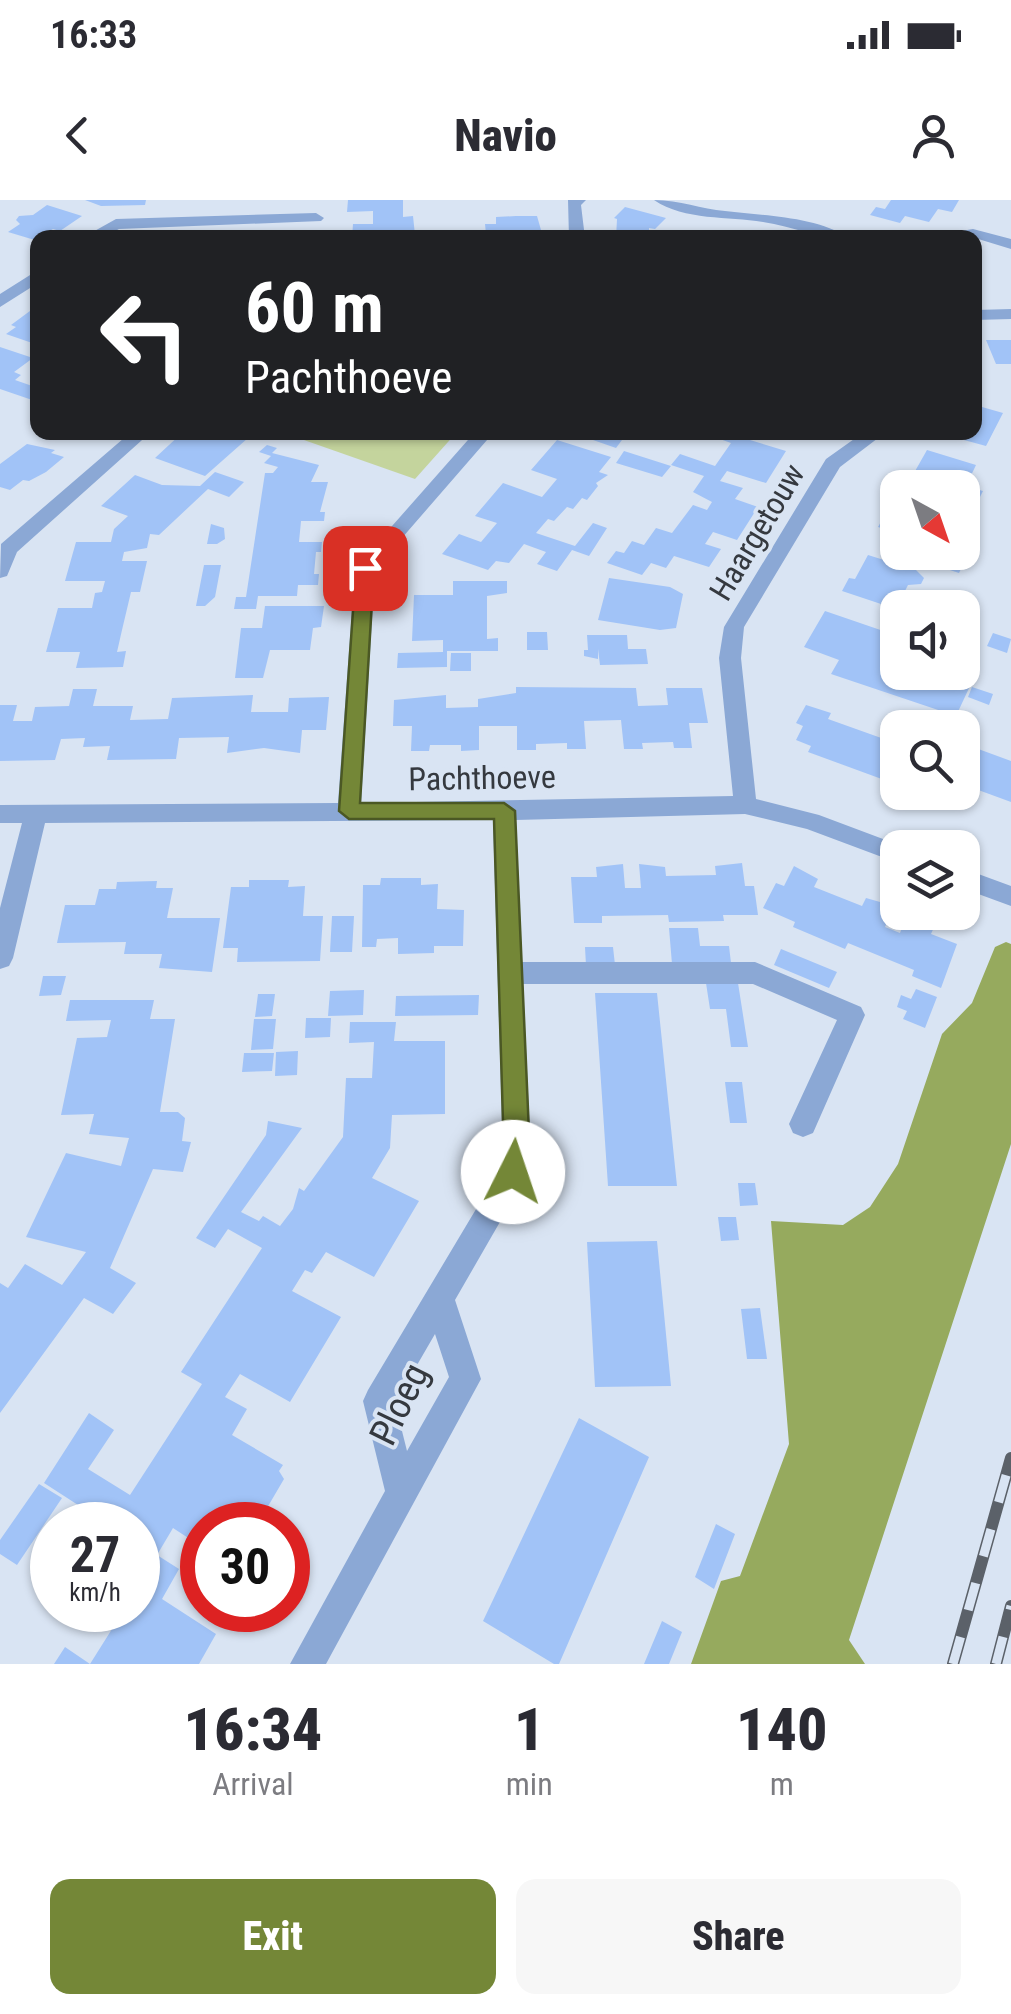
<!DOCTYPE html>
<html lang="en">
<head>
<meta charset="utf-8">
<style>
  body { margin:0; font-family:"Roboto Condensed",sans-serif; background:#f7f7f7; color:#2b2b33; height:100vh; display:flex; flex-direction:column; font-size:38px; white-space:nowrap }
  * { box-sizing:border-box; margin:0 }
  p { font-size:32px; color:#7c7c81 }
  .icon { flex:none; width:55px; height:55px; fill:none; stroke:currentColor; stroke-width:2; stroke-linecap:round; stroke-linejoin:round }
  .map { position:relative; height:1464px; overflow:hidden }
  .drawer { display:flex; flex-direction:column; background:#fff; flex:1 }
  .drawer>* { flex:none }
  .guide { position:absolute; left:30px; top:30px; width:952px; height:210px; border-radius:20px; box-shadow:0 2px 8px #0004; background:#202124; color:#fff; overflow:hidden }
  .needle { width:65px; rotate:140deg }
  .controls { position:absolute; left:880px; top:270px; display:grid; gap:20px }
  .controls a { display:grid; place-items:center; width:100px; height:100px; border-radius:20px; background:#fff; box-shadow:0 2px 8px #0004; font-size:50px }
  .speed { position:absolute; left:30px; top:1302px; display:flex; gap:20px; font-size:50px; font-weight:700; text-align:center }
  .speed>* { display:grid; place-content:center; width:130px; height:130px; border-radius:50%; background:#fff; box-shadow:0 2px 8px #0004; line-height:1 }
  .speed small { font-size:25px; font-weight:400 }
  .speed .limit { border:15px solid #d22; background:#fff; color:#111 }
  .pin { position:absolute; display:grid; place-items:center; width:85px; height:85px; color:#fff; margin:-42px; border-radius:20px; box-shadow:0 5px 15px #0006 }
  .me { position:absolute; width:110px; margin:-55px; rotate:4deg; stroke-linejoin:round; filter:drop-shadow(0 0 8px #0008) }
  .turn { display:flex; align-items:center; gap:35px; height:210px; padding:0 50px; font-size:45px }
  .turn .icon { width:130px; height:130px; stroke-width:2.5 }
  .turn b { display:block; font-size:70px; line-height:85px }
  .eta { display:flex; justify-content:space-evenly; align-items:center; height:170px; text-align:center }
  .eta b { font-size:60px; font-weight:800; line-height:70px }
  .action { display:flex; gap:20px; margin-top:auto; padding:20px 50px }
  .action a { flex:1; height:115px; border-radius:20px; background:#748737; color:#fff; font-size:40px; font-weight:800; line-height:115px; text-align:center }
  .action a+a { background:#f7f7f7; color:#2b2b33 }
  .status { display:flex; justify-content:space-between; align-items:center; height:70px; padding:0 50px; background:#fff; direction:ltr }
  .status svg { height:28px; fill:currentColor }
  header { display:flex; justify-content:space-between; align-items:center; height:130px; padding:0 50px; background:#fff; font-size:45px; font-weight:800 }
  .map>svg:first-child { display:block }
</style>
</head>
<body>
<div class="status"><b>16:33</b><svg viewBox="0 0 49 12"><path d="M0 12V9h3v3zM5 12V6h3v6zM10 12V3h3v9zM15 12V0h3v12zM26 1h20v11H26zM47 4h2v5h-2z"/></svg></div>
<header><svg class="icon" aria-label="back" viewBox="0 0 24 24"><path d="M15 5l-7 7 7 7"/></svg>Navio<svg class="icon" aria-label="person" viewBox="0 0 24 24"><circle cx="12" cy="8" r="4"/><path d="M4 21q1-7 8-7t8 7"/></svg></header>
<div class="map">
<svg width="1011" height="1464" viewBox="0 0 1011 1464">
  <rect width="100%" height="100%" fill="#d9e4f3"/>
  <!-- green -->
  <path fill="#c4d49d" d="M456,233L415,279L284,233L456,232Z"/>
  <!-- forest -->
  <path fill="#96aa5e" d="M1006,742L1011,744V944L849,1440L865,1464H691L721,1381L740,1376L789,1244L771,1021L843,1025L870,1007L898,964L942,834L972,803L995,747Z"/>
  <!-- building -->
  <path fill="#a1c3f7" d="M85,0H146L145,5L101,6Z
    M348,0H403V17L413,16L415,35L352,38L353,24H373V11L347,12Z
    M891,0H959L952,12L938,9L929,22L905,16L900,23L870,15L876,7L885,9Z
    M47,5L82,16L60,31L53,29L38,38V41L8,32L20,24L16,20L19,16L33,15Z
    M625,7L666,18L655,29L649,28V38H616L617,19L614,18Z
    M516,16H537L541,30L486,34L485,24H496V17Z
    M34,108L38,110V145L6,134L16,127L11,125Z
    M986,140H1011V164H996Z
    M0,147L33,158L14,172L21,175L15,180L38,188V202L0,189Z
    M975,205L1003,213L986,246L942,234L975,232Z
    M183,232L213,238L219,232H232L248,238L205,276L155,258Z
    M570,232H628L616,248Z
    M721,232H756L750,240L786,251L766,283L727,271L720,281L743,288L735,299L758,307L737,340L713,332L705,344L721,349L709,367L674,356L666,368L651,363L642,375L607,363L616,351L624,353L632,341L644,345L656,328L672,333L693,305L707,310L712,302L693,292L704,276L671,265L680,254L715,266L731,243L717,238Z
    M557,240L611,257L599,272L608,275L596,283L598,286L587,300L582,298L573,309L567,307L554,321L548,319L536,333L575,346L593,323L607,328L589,356L572,350L557,371L537,364L546,352L524,344L509,363L496,361L488,370L442,354L459,334L481,342L497,323L475,316L503,283L542,297L557,279L531,270Z
    M27,244L55,250L51,253L64,257L46,272L29,281L23,280L10,290L0,287V264Z
    M267,245L277,248L272,253L319,265L311,282H328L320,312H325L324,321H301L299,342H322L321,352H316L314,374H319L318,385H298L297,396H258L256,409H234L236,397H246L265,273H273L278,267L264,263L271,256L259,252Z
    M927,250L976,265L966,286L983,291L972,313L962,310V288H930L910,280Z
    M624,251L671,266L662,277L616,263Z
    M215,272L244,282L229,297L208,289L159,335L150,334L147,348L124,352L122,361H147L140,392H131L122,430L117,452L126,451L123,467L76,468L80,452H46L58,408H92L95,393L102,392L105,381H65L76,342H111L114,329L128,316L101,306L135,275L162,285L200,286Z
    M894,299L898,300V353L882,348L891,331L878,327Z
    M211,324L224,328L225,339L217,344H207Z
    M962,341L973,344L959,373L898,353L962,352Z
    M868,355L916,370L924,378L921,384L908,385L896,409L842,391L849,378L855,379Z
    M204,365H221L215,397L205,406H196Z
    M609,378L670,387L683,394L676,428L660,430L598,420Z
    M453,381H507V393L487,396V439L498,438V451H447V467L397,468L398,453L443,452V440L412,441L414,395H453Z
    M265,406H324L321,427L313,428L310,450H270L263,478H235L241,428H262Z
    M825,411L898,436V472H931L923,490L958,482L970,486L956,516L831,474L839,460L804,447Z
    M527,432H547L548,450H527Z
    M993,433L1011,439L1007,453L987,446Z
    M587,435H627L628,449H646L648,464L600,465L598,449V459L584,456V450H588Z
    M451,453H471V471H450Z
    M516,487L636,488L638,506L668,505L666,488H702L708,523H689L692,548H674L673,542L642,543L643,549H624L621,520L584,521L586,549H567V543L536,544V550H517V526H479V550L461,551V545H430L429,551H411L412,526H393L394,500L446,495V508L478,507V499L516,493Z
    M972,487L993,494L989,505L968,497Z
    M73,489H97L93,506H133L130,520L168,519L172,498L253,495L251,512H288L289,498L329,497L326,530H302L300,553L264,548L227,553L229,537L179,538L176,559L107,560L110,546L83,547L85,538L61,539L55,560L0,561V505H17L13,521H32L35,507L69,506Z
    M806,505L831,513L828,519L898,544V585L808,552L811,546L796,540L803,526L796,523Z
    M962,543L1011,561V602L962,584Z
    M742,663L745,686H754L758,715H723L724,721L669,722L668,715L602,716V723H574L571,677H597L596,667L623,664L625,688H641L639,664L665,667L666,676L716,675L715,666Z
    M794,666L818,679L814,687L862,706L866,698L894,706L885,727L900,733L908,712L935,725L931,734L957,744L941,788L912,776L914,770L848,743L845,749L793,727L795,722L763,708L776,683L784,686Z
    M381,678H421V685L438,684L437,709L464,710L463,746H434V753L398,754V738L377,739L376,747H362L363,685H380Z
    M249,680H289L288,687L305,686L303,716H323L320,761L237,762L238,748H223L231,687H249Z
    M157,681L156,688H173L167,718H220L212,772L159,768L162,754H124L126,742L57,743L65,705H95L99,689H116L117,682Z
    M332,716H354L352,752H330Z
    M669,728H698L700,746H729L731,763L672,764Z
    M585,747H613L615,765L586,766Z
    M781,749L837,772L829,788L774,765Z
    M43,776H66L61,795L39,796Z
    M706,783H738L748,847H731L726,809H710Z
    M916,789L937,797L925,828L903,819L907,811L897,807L901,795L911,799Z
    M364,790L363,815L328,816L330,791Z
    M595,793H657L677,986H608Z
    M258,794H275L272,816L255,817Z
    M479,795L478,815L395,816L396,796Z
    M70,800H154L150,819H175L160,912H178L185,918L182,941L191,942L183,972L153,969L110,1068L136,1083L113,1114L84,1098L0,1213V1083L8,1088L25,1064L62,1085L86,1052L26,1037L66,953L121,966L129,938L89,934L94,914L61,915L77,838L107,837L111,820L66,821Z
    M306,818H331L330,837L305,838Z
    M254,819H276L273,849L251,850Z
    M350,822H396L394,841H445V914L392,915L390,948L372,978L419,1001L374,1077L326,1052L312,1073L305,1070L292,1091L341,1117L290,1202L240,1174L225,1197L247,1209L232,1235L283,1265L279,1271L284,1279L267,1308H257L252,1325H202V1347L173,1328L157,1355L179,1369L162,1399L216,1434L199,1464H90L124,1410H138V1325H109L44,1283L89,1213L114,1230L88,1269L130,1295L202,1184L181,1172L262,1048L228,1029L215,1048L196,1038L266,935L268,921L302,928L241,1012L259,1021L263,1016L280,1026L293,1009L299,988L304,991L343,937L346,878H372L374,842L349,843Z
    M298,851L297,875L275,876L276,852Z
    M244,853H274L272,871L242,872Z
    M725,882H742L747,923H730Z
    M738,983H755L758,1005L740,1006Z
    M718,1017H736L739,1040L721,1041Z
    M657,1041L671,1186L595,1187L587,1042Z
    M760,1108L767,1159H747L741,1109Z
    M579,1218L649,1257L559,1464H554L483,1421Z
    M39,1284L62,1298L17,1365L0,1354V1340Z
    M716,1324L735,1334L714,1389L695,1377Z
    M662,1421L682,1432L669,1464H644Z
    M65,1447L90,1464H54Z"/>
  <g fill="none" stroke-linecap="round" stroke-linejoin="round">
    <!-- minor -->
    <path fill="#8ba8d5" fill-rule="evenodd" d="M568,0H586L581,5L585,38H569Z
      M654,0C680,0 701,9 725,11C764,16 815,16 849,38C818,38 793,27 763,22C728,16 685,21 654,0Z
      M316,13L324,18L321,21L119,29L102,38H82L116,19Z
      M973,29L1011,39V49L975,38H920Z
      M38,70V83L0,107V94Z
      M1011,109V119L975,120V110Z
      M131,232H151L17,352L7,376L0,378L1,344Z
      M475,232H494L375,369L361,603L733,596L719,458L724,427L826,259L864,232H886L840,267L744,427L741,458L756,599L819,615L907,648H898V663L807,629L745,614L516,620L522,762H755L861,807L865,815L813,933L803,937L793,933L789,924L837,820L753,784H523L531,957L523,982L455,1100L481,1179L326,1464H290L385,1291L363,1201L368,1190L500,969L503,957L493,620L45,623L13,758L9,766L0,769V708L22,623H0V605L338,603L355,368ZM435,1134L449,1177L407,1251L395,1203Z
      M962,668L1011,686V706L962,688Z"/>
    <!-- rail casing -->
    <g stroke="#5b6169" stroke-width="12">
      <path id="rail" d="M953,1464L1011,1258
        M996,1464L1011,1406"/>
    </g>
    <!-- rail -->
    <use href="#rail" stroke="#d9e4f3" stroke-width="9" stroke-dasharray="28" stroke-linecap="butt"/>
  </g>
  <!-- route -->
  <path fill="#748737" stroke="#4b5824" stroke-width="2.5" d="M365,362L374,368L360,603H504L515,611L530,956L522,981L513,985L504,981L500,972L504,956L494,619H349L339,611L356,368Z"/>
  <g text-anchor="middle" dominant-baseline="central" stroke-width="8" stroke-linejoin="round" paint-order="stroke">
    <!-- street labels -->
    <g font-size="32" fill="#35393f" stroke="#d9e4f3">
      <text transform="translate(757 332) rotate(-59)">Haargetouw</text>
      <text transform="translate(482 578) rotate(-1)">Pachthoeve</text>
    </g>
    <!-- near-street labels -->
    <g font-size="38" fill="#35393f" stroke="#d9e4f3">
      <text transform="translate(399 1204) rotate(-64)">Ploeg</text>
    </g>
  </g>
</svg>
<div class="controls">
<a><svg class="needle" viewBox="-14 -14 28 28"><path d="M0-13l5 13h-10z" fill="#e53935"/><path d="M0 13l5-13h-10z" fill="#7c7c81"/></svg></a>
<a><svg class="icon" aria-label="sound" viewBox="0 0 24 24"><path d="M4 9h4l5-4v14l-5-4H4zM17 9q2 3 0 6"/></svg></a>
<a><svg class="icon" aria-label="search" viewBox="0 0 24 24"><circle cx="10" cy="10" r="6"/><path d="M15 15l6 6"/></svg></a>
<a><svg class="icon" aria-label="layers" viewBox="0 0 24 24"><path d="M12 4l9 5-9 5-9-5zM3 14l9 5 9-5"/></svg></a>
</div>
<div class="speed"><div>27<small>km/h</small></div><div class="limit">30</div></div>
<div class="pin" style="left:365px;top:368px;background:#d93025"><svg class="icon" aria-label="arrive" viewBox="0 0 24 24"><path d="M6 21V4h12l-3 4 3 4H6"/></svg></div>
<svg class="me" style="left:513px;top:972px" viewBox="-20 -20 40 40"><circle r="19" fill="#fff"/><path d="M0-13L10 11 0 6-10 11z" fill="#748737"/></svg>
<div class="guide">
<div class="turn"><svg class="icon" aria-label="left" viewBox="0 0 24 24"><path d="M17 20v-9H6M10 6l-5 5 5 5"/></svg><div><b>60 m</b>Pachthoeve</div></div>
</div>
</div>
<section class="drawer">
<div class="eta">
<div><b>16:34</b><p>Arrival</p></div>
<div><b>1</b><p>min</p></div>
<div><b>140</b><p>m</p></div>
</div>
<div class="action"><a>Exit</a><a>Share</a></div>
</section>
</body>
</html>
